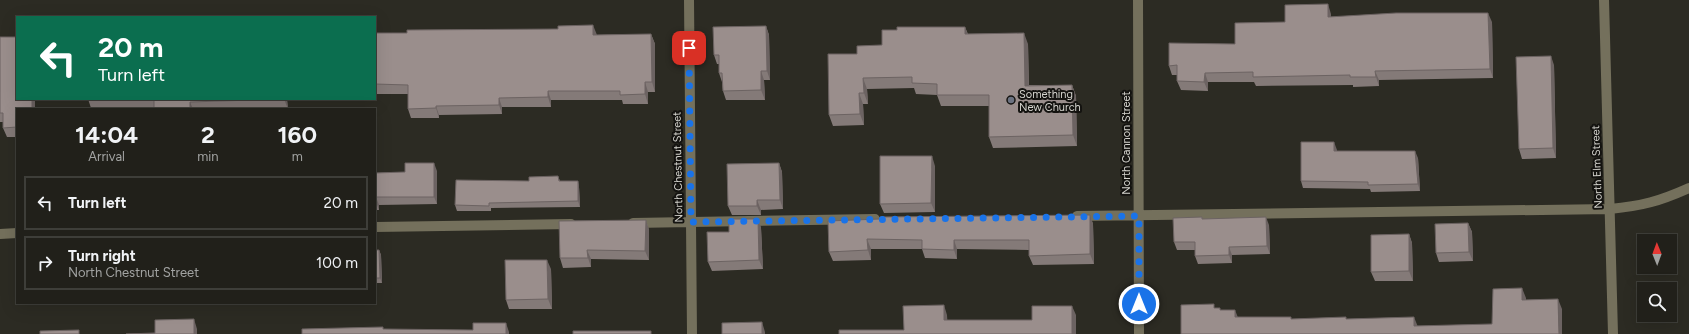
<!DOCTYPE html>
<html lang="en">
<head>
<meta charset="utf-8">
<style>
  body { margin:0; font-family:Figtree,sans-serif; background:#292823; color:#f1f3f6; height:100vh; display:flex; flex-direction:column; font-size:15px; white-space:nowrap }
  * { box-sizing:border-box; margin:0 }
  p { font-size:13px; color:#a2a3a2 }
  .icon { flex:none; width:22px; height:22px; fill:none; stroke:currentColor; stroke-width:2; stroke-linecap:round; stroke-linejoin:round }
  .map { position:relative; flex:1; overflow:hidden }
  .drawer { position:absolute; left:16px; top:108px; width:360px; height:196px; display:flex; flex-direction:column; background:#21201a; border-radius:0px; box-shadow:0 4px 16px #0002,0 0 0 1px #3e3e39 }
  .drawer>* { flex:none }
  .top-card { position:absolute; left:16px; top:16px; width:360px; height:84px; border-radius:0px; box-shadow:0 4px 16px #0002,0 0 0 1px #3e3e39; background:#0b6e4f; color:#fff; overflow:hidden }
  .needle { width:26px; rotate:359deg }
  .tools { position:absolute; left:1637px; top:234px; display:grid; gap:8px }
  .tools a { display:grid; place-items:center; width:40px; height:40px; border-radius:0px; background:#21201a; box-shadow:0 4px 16px #0002,0 0 0 1px #3e3e39; font-size:20px }
  .pin { position:absolute; display:grid; place-items:center; width:34px; height:34px; color:#fff; margin:-17px; border-radius:8px; box-shadow:0 2px 6px #0006 }
  .me { position:absolute; width:44px; margin:-22px; rotate:0deg; stroke-linejoin:round; filter:drop-shadow(0 0 3px #0008) }
  .turn { display:flex; align-items:center; gap:14px; height:84px; padding:0 16px; font-size:18px }
  .turn .icon { width:52px; height:52px; stroke-width:2.5 }
  .turn b { display:block; font-size:28px; line-height:34px }
  .eta { display:flex; justify-content:space-evenly; align-items:center; height:68px; text-align:center }
  .eta b { font-size:24px; font-weight:700; line-height:28px }
  ul { padding:0; list-style:none }
  li { display:flex; align-items:center; gap:12px; height:54px; margin:0 8px 6px; padding:0 8px; border:2px solid #3e3e39; border-radius:0px }
  li div { flex:1 }
  li b { display:block; font-size:15px }
  li em { font-style:normal }
  .map>svg:first-child { display:block }
</style>
</head>
<body>
<div class="map">
<svg width="1689" height="334" viewBox="0 0 1689 334">
  <rect width="100%" height="100%" fill="#2c2b23"/>
  <g fill="none" stroke-linecap="round" stroke-linejoin="round">
    <!-- minor -->
    <path stroke="#74705c" stroke-width="10" d="M689,0L692,334
      M1138,0L1139,334
      M1604,0L1613,334
      M1077,216L1610,209C1642,206 1660,201 1689,188
      M633,223L875,219
      M375,227L571,224
      M0,234L17,233"/>
  </g>
  <!-- wall -->
  <path fill="#847a78" d="M1331,14V17L1492,22L1493,78L1379,80V86L1353,87V85L1256,86L1254,82H1208V91L1181,90L1177,81V75H1172L1169,66L1235,44L1285,22Z
    M766,26L769,35L770,80H764L765,100H726L723,91L722,82L719,73V64H717L714,55Z
    M965,27L968,34L1028,44L1029,85H1072L1076,96L1077,146L993,148L989,137V106H941L937,95L916,94L914,88L867,89L868,104H863L864,125L833,126L829,115L857,54L882,45L897,30Z
    M375,33L597,35L651,34L655,44V92H648V104H623L622,100H551V107H502V114L439,115V118H411L408,109V94H375Z
    M0,37L17,99H35V109H17V137H7L3,128V122H0Z
    M1554,65L1556,158L1522,159L1519,149Z
    M88,99H343V100H287L288,109H154V108H91Z
    M1337,150V151L1418,158L1420,191L1371,192L1370,189L1303,188L1301,181Z
    M779,163L782,172L783,209L761,210V215H732L728,206Z
    M935,166V212L884,213L880,204Z
    M437,171V204L379,205V210H375V173Z
    M558,176L560,181H578L579,187L580,207L491,208V211H457L455,205L529,181Z
    M1090,215L1093,224L1094,264L1033,265L1029,256V250L957,249V259L925,258L922,249H871V260L833,261L829,252L828,221Z
    M1202,217L1203,219L1269,225L1270,254L1232,255V263L1198,264L1195,256V250H1177L1174,242Z
    M758,219L761,228L763,269L712,271L708,262L729,232Z
    M646,220L649,230V260L591,259V267L563,268L560,258Z
    M1468,223L1472,232L1473,261L1439,262L1436,253Z
    M1409,234L1412,243L1413,281H1375L1371,272Z
    M375,250H379L381,255L382,283H375Z
    M551,269L552,309H509L506,300Z"/>
  <!-- shaded-wall -->
  <path fill="#6c6362" d="M1328,4L1331,14V26L1328,17Z
    M1488,13L1492,22L1493,78L1490,69Z
    M593,25L597,35H593Z
    M766,26L769,35L770,80L767,71Z
    M965,27L969,38L965,34Z
    M1024,33L1028,44L1029,97L1025,86Z
    M651,34L655,44V92L652,82Z
    M1551,56L1554,65L1556,158L1553,148Z
    M761,71L764,80L765,100L761,90Z
    M1375,71L1379,80V86L1376,77Z
    M1205,73L1208,82V91L1204,82Z
    M863,78L867,89L868,104L864,93Z
    M645,82L648,92V104L645,94Z
    M1072,85L1076,96L1077,146L1073,135Z
    M548,91L551,100V107L548,97Z
    M859,93L863,104L864,125L860,114Z
    M499,98L502,107V114L499,105Z
    M32,99H35V109H32Z
    M284,99H287L288,109Z
    M190,102L193,109H190Z
    M436,106L439,115V118L436,108Z
    M1334,142L1337,150V158L1334,151Z
    M1415,151L1418,158L1420,191L1418,184Z
    M932,156L935,166V212L931,203Z
    M434,163L437,171V204L434,197Z
    M779,163L782,172L783,209L780,200Z
    M578,181L579,187L580,207L578,201Z
    M376,197L379,205V210L376,202Z
    M757,200L761,210V215L757,206Z
    M1090,215L1093,224L1094,264L1090,254Z
    M1266,217L1269,225L1270,254L1267,246Z
    M758,219L761,228L763,269L759,260Z
    M646,220L649,230V260L645,251Z
    M1468,223L1472,232L1473,261L1469,252Z
    M1409,234L1412,243L1413,281L1409,271Z
    M867,239L871,249V260L868,250Z
    M954,240L957,249V259L954,250Z
    M1229,247L1232,255V263L1229,255Z
    M379,250L381,255L382,283L380,278Z
    M587,250L591,259V267L588,258Z
    M547,260L551,269L552,309L548,299Z
    M1522,288L1526,298V309L1522,300Z
    M1558,299L1562,309V334H1559Z
    M944,305L947,315L948,330L944,320Z
    M1072,306L1076,315V334H1072Z
    M1235,310L1239,320L1235,317Z
    M1414,317L1418,327L1414,326Z
    M194,319L197,329V334H194Z
    M762,322L765,332V334H762Z
    M506,323L509,332V334H506Z"/>
  <!-- building -->
  <path fill="#9a8e8c" stroke="#6c6362" d="M1328,4V17L1396,13H1488L1490,69L1375,71L1376,77H1350V75L1253,77V72L1205,73L1204,82L1177,81V65L1169,66V43L1235,44V23L1285,22V5Z
    M593,25V35L651,34L652,82H645V94L620,95V91H548V97L499,98V105L436,106V108L408,109V85L375,84V33H407V30L558,29V26Z
    M766,26L767,71H761V90L723,91L722,73H719V55H714L713,27Z
    M897,27H965V34L1024,33L1025,86L1072,85L1073,135L989,137V95H937V84L912,83V77L863,78L864,93H859L860,114L829,115L828,54H857V46L882,45V30H897Z
    M0,37H17V99H32V109H17V127L3,128V113H0Z
    M1551,56L1553,148L1519,149L1516,57Z
    M154,99H284L190,102V109H154Z
    M1301,142H1334V151H1415L1418,184L1368,185V182L1301,181Z
    M880,156H932L931,203L880,204Z
    M405,163H434V197H376V202H375V173L405,172Z
    M779,163L780,200H757V206H728L727,164Z
    M558,176L559,181H578V201L489,203V206L455,205L456,180L529,181V177Z
    M1090,215V254L1029,256V240H954V250L922,249V240L867,239L868,250L829,252L828,221L880,219V217Z
    M1202,217V219L1266,217L1267,246L1229,247V255L1195,256V242H1174L1173,218Z
    M729,219H758L759,260L708,262L707,232H729Z
    M646,220L645,251L587,250L588,258H560L559,221Z
    M1468,223L1469,252L1436,253L1435,224Z
    M1409,234V271L1371,272V235Z
    M375,250H379L380,278H375Z
    M505,260H547L548,299L506,300Z
    M1522,288V300L1558,299L1559,334H1181V305L1214,304V308H1220V310H1235V317H1291V319L1346,317V319L1414,317V326L1492,324L1493,289Z
    M944,305V320H1032V306H1072V334H839V330H904L903,306Z
    M194,319V334H126L155,333V320Z
    M762,322V334H722V323Z
    M473,323H506V334H302V329L383,327V329L473,330Z
    M79,330V334H40V331Z
    M573,331H651V334H573Z"/>
  <g fill="none" stroke-linecap="round" stroke-linejoin="round">
    <!-- route -->
    <path stroke="#1a73e8" stroke-width="7" stroke-dasharray="0 12.6" d="M689,48L691,222L1139,216V304"/>
  </g>
  <!-- markers -->
  <circle fill="#6b7280" stroke="#141310" stroke-width="1.5" cx="1011" cy="100" r="4"/>
  <g text-anchor="middle" dominant-baseline="central" stroke-width="4" stroke-linejoin="round" paint-order="stroke">
    <!-- poi labels -->
    <g font-size="11" fill="#d5d4ce" stroke="#141310" text-anchor="start">
      <text x="1019" y="94">Something<tspan x="1019" dy="13">New Church</tspan></text>
    </g>
    <!-- street labels -->
    <g font-size="11" fill="#d5d4ce" stroke="#141310">
      <text transform="translate(1126 143) rotate(-90)">North Cannon Street</text>
      <text transform="translate(678 167) rotate(-91)">North Chestnut Street</text>
      <text transform="translate(1597 167) rotate(-92)">North Elm Street</text>
    </g>
  </g>
</svg>
<div class="tools">
<a><svg class="needle" viewBox="-14 -14 28 28"><path d="M0-13l5 13h-10z" fill="#e53935"/><path d="M0 13l5-13h-10z" fill="#a2a3a2"/></svg></a>
<a><svg class="icon" aria-label="search" viewBox="0 0 24 24"><circle cx="10" cy="10" r="6"/><path d="M15 15l6 6"/></svg></a>
</div>
<div class="pin" style="left:689px;top:48px;background:#d93025"><svg class="icon" aria-label="arrive" viewBox="0 0 24 24"><path d="M6 21V4h12l-3 4 3 4H6"/></svg></div>
<svg class="me" style="left:1139px;top:304px" viewBox="-20 -20 40 40"><circle r="17" fill="#1a73e8" stroke="#fff" stroke-width="3"/><path d="M0-11L8 9 0 5-8 9z" fill="#fff"/></svg>
<div class="top-card">
<div class="turn"><svg class="icon" aria-label="left" viewBox="0 0 24 24"><path d="M17 20v-9H6M10 6l-5 5 5 5"/></svg><div><b>20 m</b>Turn left</div></div>
</div>
<section class="drawer">
<div class="eta">
<div><b>14:04</b><p>Arrival</p></div>
<div><b>2</b><p>min</p></div>
<div><b>160</b><p>m</p></div>
</div>
<ul>
<li><svg class="icon" aria-label="left" viewBox="0 0 24 24"><path d="M17 20v-9H6M10 6l-5 5 5 5"/></svg><div><b>Turn left</b></div><em>20 m</em></li>
<li><svg class="icon" aria-label="right" viewBox="0 0 24 24"><path d="M7 20v-9h11M14 6l5 5-5 5"/></svg><div><b>Turn right</b><p>North Chestnut Street</p></div><em>100 m</em></li>
</ul>
</section>
</div>
</body>
</html>
